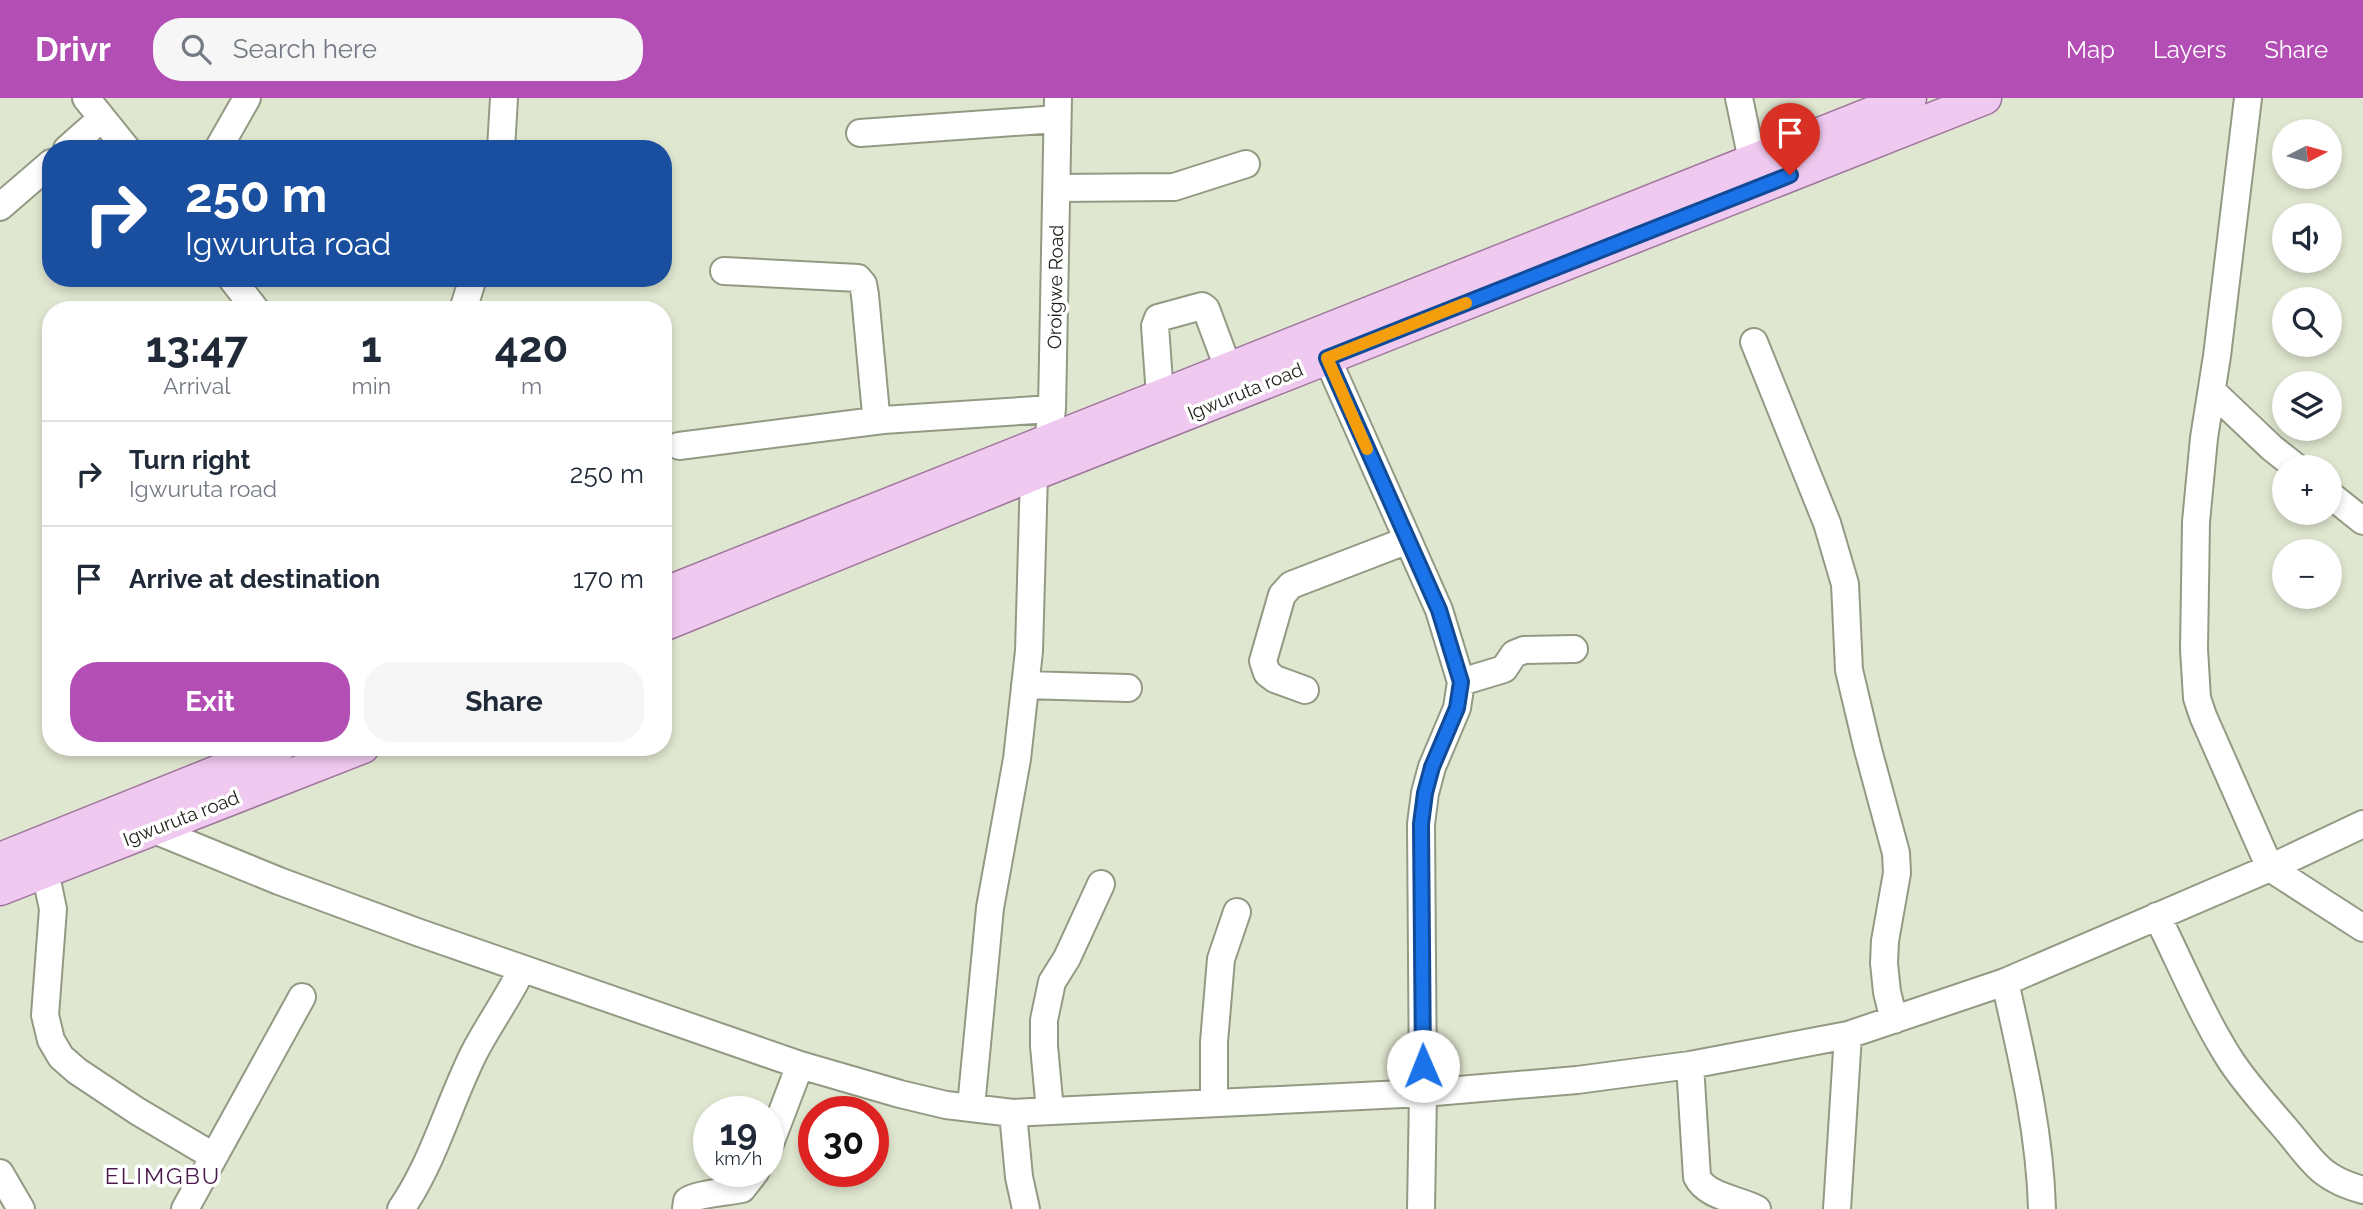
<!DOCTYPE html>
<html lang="en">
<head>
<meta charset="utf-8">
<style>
  body { margin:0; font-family:Raleway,sans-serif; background:#f6f6f7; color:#1f2937; height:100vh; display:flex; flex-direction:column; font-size:26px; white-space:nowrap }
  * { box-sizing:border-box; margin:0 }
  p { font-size:23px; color:#747a83 }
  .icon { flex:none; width:38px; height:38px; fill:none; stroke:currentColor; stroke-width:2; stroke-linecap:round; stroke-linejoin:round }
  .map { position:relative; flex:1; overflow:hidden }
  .details { position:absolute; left:42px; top:203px; width:630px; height:455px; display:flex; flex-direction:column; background:#fff; border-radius:28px; box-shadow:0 4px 10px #0003 }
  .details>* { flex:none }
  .top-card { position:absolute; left:42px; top:42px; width:630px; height:147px; border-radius:28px; box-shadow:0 4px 10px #0003; background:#1a4fa0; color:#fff; overflow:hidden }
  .needle { width:46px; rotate:84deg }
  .tools { position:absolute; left:2272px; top:21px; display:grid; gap:14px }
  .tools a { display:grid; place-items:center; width:70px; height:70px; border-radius:50%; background:#fff; box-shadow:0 4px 10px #0003; font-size:35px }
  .speed { position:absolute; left:693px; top:998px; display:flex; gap:14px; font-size:35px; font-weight:700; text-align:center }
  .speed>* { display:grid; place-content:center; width:91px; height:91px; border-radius:50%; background:#fff; box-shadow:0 4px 10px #0003; line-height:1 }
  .speed small { font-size:18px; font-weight:400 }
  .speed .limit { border:10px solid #d22; background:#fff; color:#111 }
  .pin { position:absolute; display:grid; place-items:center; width:60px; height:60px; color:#fff; margin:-72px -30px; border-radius:50% 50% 50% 0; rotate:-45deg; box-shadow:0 0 7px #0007 }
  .pin .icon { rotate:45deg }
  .me { position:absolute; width:77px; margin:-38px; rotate:359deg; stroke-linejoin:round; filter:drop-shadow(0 0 5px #0008) }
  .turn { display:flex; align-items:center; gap:24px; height:147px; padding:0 28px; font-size:32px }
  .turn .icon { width:91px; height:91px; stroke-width:2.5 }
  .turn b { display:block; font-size:49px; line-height:60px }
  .eta { display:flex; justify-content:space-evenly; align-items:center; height:119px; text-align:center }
  .eta b { font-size:42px; font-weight:700; line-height:49px }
  .cta { display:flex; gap:14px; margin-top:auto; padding:14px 28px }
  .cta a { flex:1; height:80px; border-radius:28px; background:#b24eb4; color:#fff; font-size:28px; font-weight:700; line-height:80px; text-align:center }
  .cta a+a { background:#f6f6f7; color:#1f2937 }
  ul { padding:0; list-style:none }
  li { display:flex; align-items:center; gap:21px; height:105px; padding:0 28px; border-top:2px solid #e0e1e3 }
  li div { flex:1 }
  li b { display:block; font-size:26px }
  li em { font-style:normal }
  header { display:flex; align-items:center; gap:42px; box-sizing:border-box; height:98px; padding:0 35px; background:#b24eb4; color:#fff }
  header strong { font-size:33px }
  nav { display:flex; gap:38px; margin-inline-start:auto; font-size:24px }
  .search { width:490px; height:63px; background:#f6f6f7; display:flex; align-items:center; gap:18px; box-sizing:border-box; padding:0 24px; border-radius:28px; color:#747a83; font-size:26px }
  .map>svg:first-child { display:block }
</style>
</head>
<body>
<header>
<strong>Drivr</strong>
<div class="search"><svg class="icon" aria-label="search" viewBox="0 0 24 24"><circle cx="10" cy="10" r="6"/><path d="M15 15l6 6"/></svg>Search here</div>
<nav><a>Map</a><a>Layers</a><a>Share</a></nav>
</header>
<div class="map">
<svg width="2363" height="1111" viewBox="0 0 2363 1111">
  <rect width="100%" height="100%" fill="#e0e7d0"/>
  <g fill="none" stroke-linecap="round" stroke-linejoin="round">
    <!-- minor casing -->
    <g stroke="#939a84" stroke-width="30">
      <path id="minor" d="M86,0L127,51
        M1739,0L1752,62
        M2248,0L2217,258L2204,340L2196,424L2194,551L2197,600L2203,618L2270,770L2363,830
        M860,35L1057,21
        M67,51L102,20
        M218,51L247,0
        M501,51L504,0
        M1057,90L1174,89L1246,66
        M0,109L51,65
        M724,173L858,180L863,186L865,197L876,316L883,322L1052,311
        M231,180L256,212
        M463,212L473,180
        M1754,244L1827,425L1845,486L1849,572L1867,648L1896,755L1897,775L1885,843L1884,865L1887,894L1894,922
        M1327,260L1439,512L1461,584L1457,610L1432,669L1425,695L1421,726L1423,995L1421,1111
        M2212,293L2272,350L2296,369
        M1160,298L1155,228L1158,220L1202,208L1206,211L1228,270
        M679,348L883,322
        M2329,396L2363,423
        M1461,584L1504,571L1514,556L1524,552L1574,551
        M1025,587L1128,590
        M1305,592L1275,581L1267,575L1263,563L1282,497L1291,487L1408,442
        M152,731L279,783L417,834L800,967L900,996L946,1007L1013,1015L1423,995L1577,982L1690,967L1848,937L2005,884L2270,770L2363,726
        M45,773L53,811L45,917L51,942L61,959L77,973L137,1013L213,1058
        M2157,818C2181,866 2202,918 2231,963C2247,987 2266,1008 2285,1030C2313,1063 2319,1080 2363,1092
        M2005,884C2022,959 2040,1034 2042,1111
        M1690,967L1697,1079C1707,1099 1738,1101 1757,1111
        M1214,1005V944L1221,861L1237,814
        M971,1009L990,810L1017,661L1029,553L1034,376L1048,343L1052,311L1058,0
        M1050,1013L1044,948V922L1052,884L1067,860L1101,786
        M1013,1015L1019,1079L1026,1111
        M768,1051L800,967
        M0,1075L21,1111
        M185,1111L302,899
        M401,1111C434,1063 448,1007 474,955C489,926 508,900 522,871
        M686,1111L687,1103C695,1096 729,1094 742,1091L756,1073
        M1837,1111L1848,937"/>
    </g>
    <!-- major casing -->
    <g stroke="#9e769c" stroke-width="35">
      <path id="major" d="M663,496L1910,0
        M663,527L1034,376L1985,0
        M0,761L279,649
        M0,791L363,649"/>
    </g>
    <!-- minor -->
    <use href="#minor" stroke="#fff" stroke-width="26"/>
    <!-- major -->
    <use href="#major" stroke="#efc9ef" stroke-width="32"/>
  </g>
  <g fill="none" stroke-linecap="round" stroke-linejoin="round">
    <!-- route casing -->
    <g stroke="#114b97" stroke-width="18">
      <path id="route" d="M1423,968L1421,726L1425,695L1432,669L1457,610L1461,584L1439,512L1327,260L1790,77"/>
    </g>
    <!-- route -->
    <use href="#route" stroke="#1a73e8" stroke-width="12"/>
    <!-- slow -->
    <path stroke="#f59e0b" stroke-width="12" d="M1367,351L1327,260L1466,205"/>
  </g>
  <g text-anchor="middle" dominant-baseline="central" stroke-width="7" stroke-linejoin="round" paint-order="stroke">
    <!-- street labels -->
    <g font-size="19" fill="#1d1f17" stroke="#fff">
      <text transform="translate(1055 189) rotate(-89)">Oroigwe Road</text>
      <text transform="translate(1245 293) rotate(-22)">Igwuruta road</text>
      <text transform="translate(181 720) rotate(-21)">Igwuruta road</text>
    </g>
    <!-- quarter labels -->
    <g font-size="23" letter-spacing="2" fill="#49194a" stroke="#fff">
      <text x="163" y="1077">ELIMGBU</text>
    </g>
  </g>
</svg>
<div class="tools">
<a><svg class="needle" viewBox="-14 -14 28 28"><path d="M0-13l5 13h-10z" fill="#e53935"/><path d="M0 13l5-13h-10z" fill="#747a83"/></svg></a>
<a><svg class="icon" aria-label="sound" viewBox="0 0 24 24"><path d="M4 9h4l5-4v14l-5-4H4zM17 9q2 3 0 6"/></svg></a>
<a><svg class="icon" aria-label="search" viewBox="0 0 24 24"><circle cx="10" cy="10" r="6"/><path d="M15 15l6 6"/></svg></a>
<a><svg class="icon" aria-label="layers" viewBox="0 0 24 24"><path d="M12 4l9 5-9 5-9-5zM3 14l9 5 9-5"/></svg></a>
<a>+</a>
<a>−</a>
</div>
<div class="speed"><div>19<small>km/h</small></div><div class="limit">30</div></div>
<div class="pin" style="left:1790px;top:77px;background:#d93025"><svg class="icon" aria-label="arrive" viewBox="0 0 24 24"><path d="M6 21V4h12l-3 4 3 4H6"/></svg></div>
<svg class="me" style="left:1423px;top:968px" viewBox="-20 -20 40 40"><circle r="19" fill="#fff"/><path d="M0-13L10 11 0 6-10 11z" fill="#1a73e8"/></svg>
<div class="top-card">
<div class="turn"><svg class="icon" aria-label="right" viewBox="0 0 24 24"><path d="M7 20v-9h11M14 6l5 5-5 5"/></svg><div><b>250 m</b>Igwuruta road</div></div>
</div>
<section class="details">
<div class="eta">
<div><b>13:47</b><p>Arrival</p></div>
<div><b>1</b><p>min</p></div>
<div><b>420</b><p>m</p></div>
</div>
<ul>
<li><svg class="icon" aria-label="right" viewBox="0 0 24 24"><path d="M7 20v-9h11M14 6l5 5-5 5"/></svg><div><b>Turn right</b><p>Igwuruta road</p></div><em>250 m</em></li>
<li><svg class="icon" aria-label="arrive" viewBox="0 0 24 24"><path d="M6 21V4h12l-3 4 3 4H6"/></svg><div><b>Arrive at destination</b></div><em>170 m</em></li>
</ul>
<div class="cta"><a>Exit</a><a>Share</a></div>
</section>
</div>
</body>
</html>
